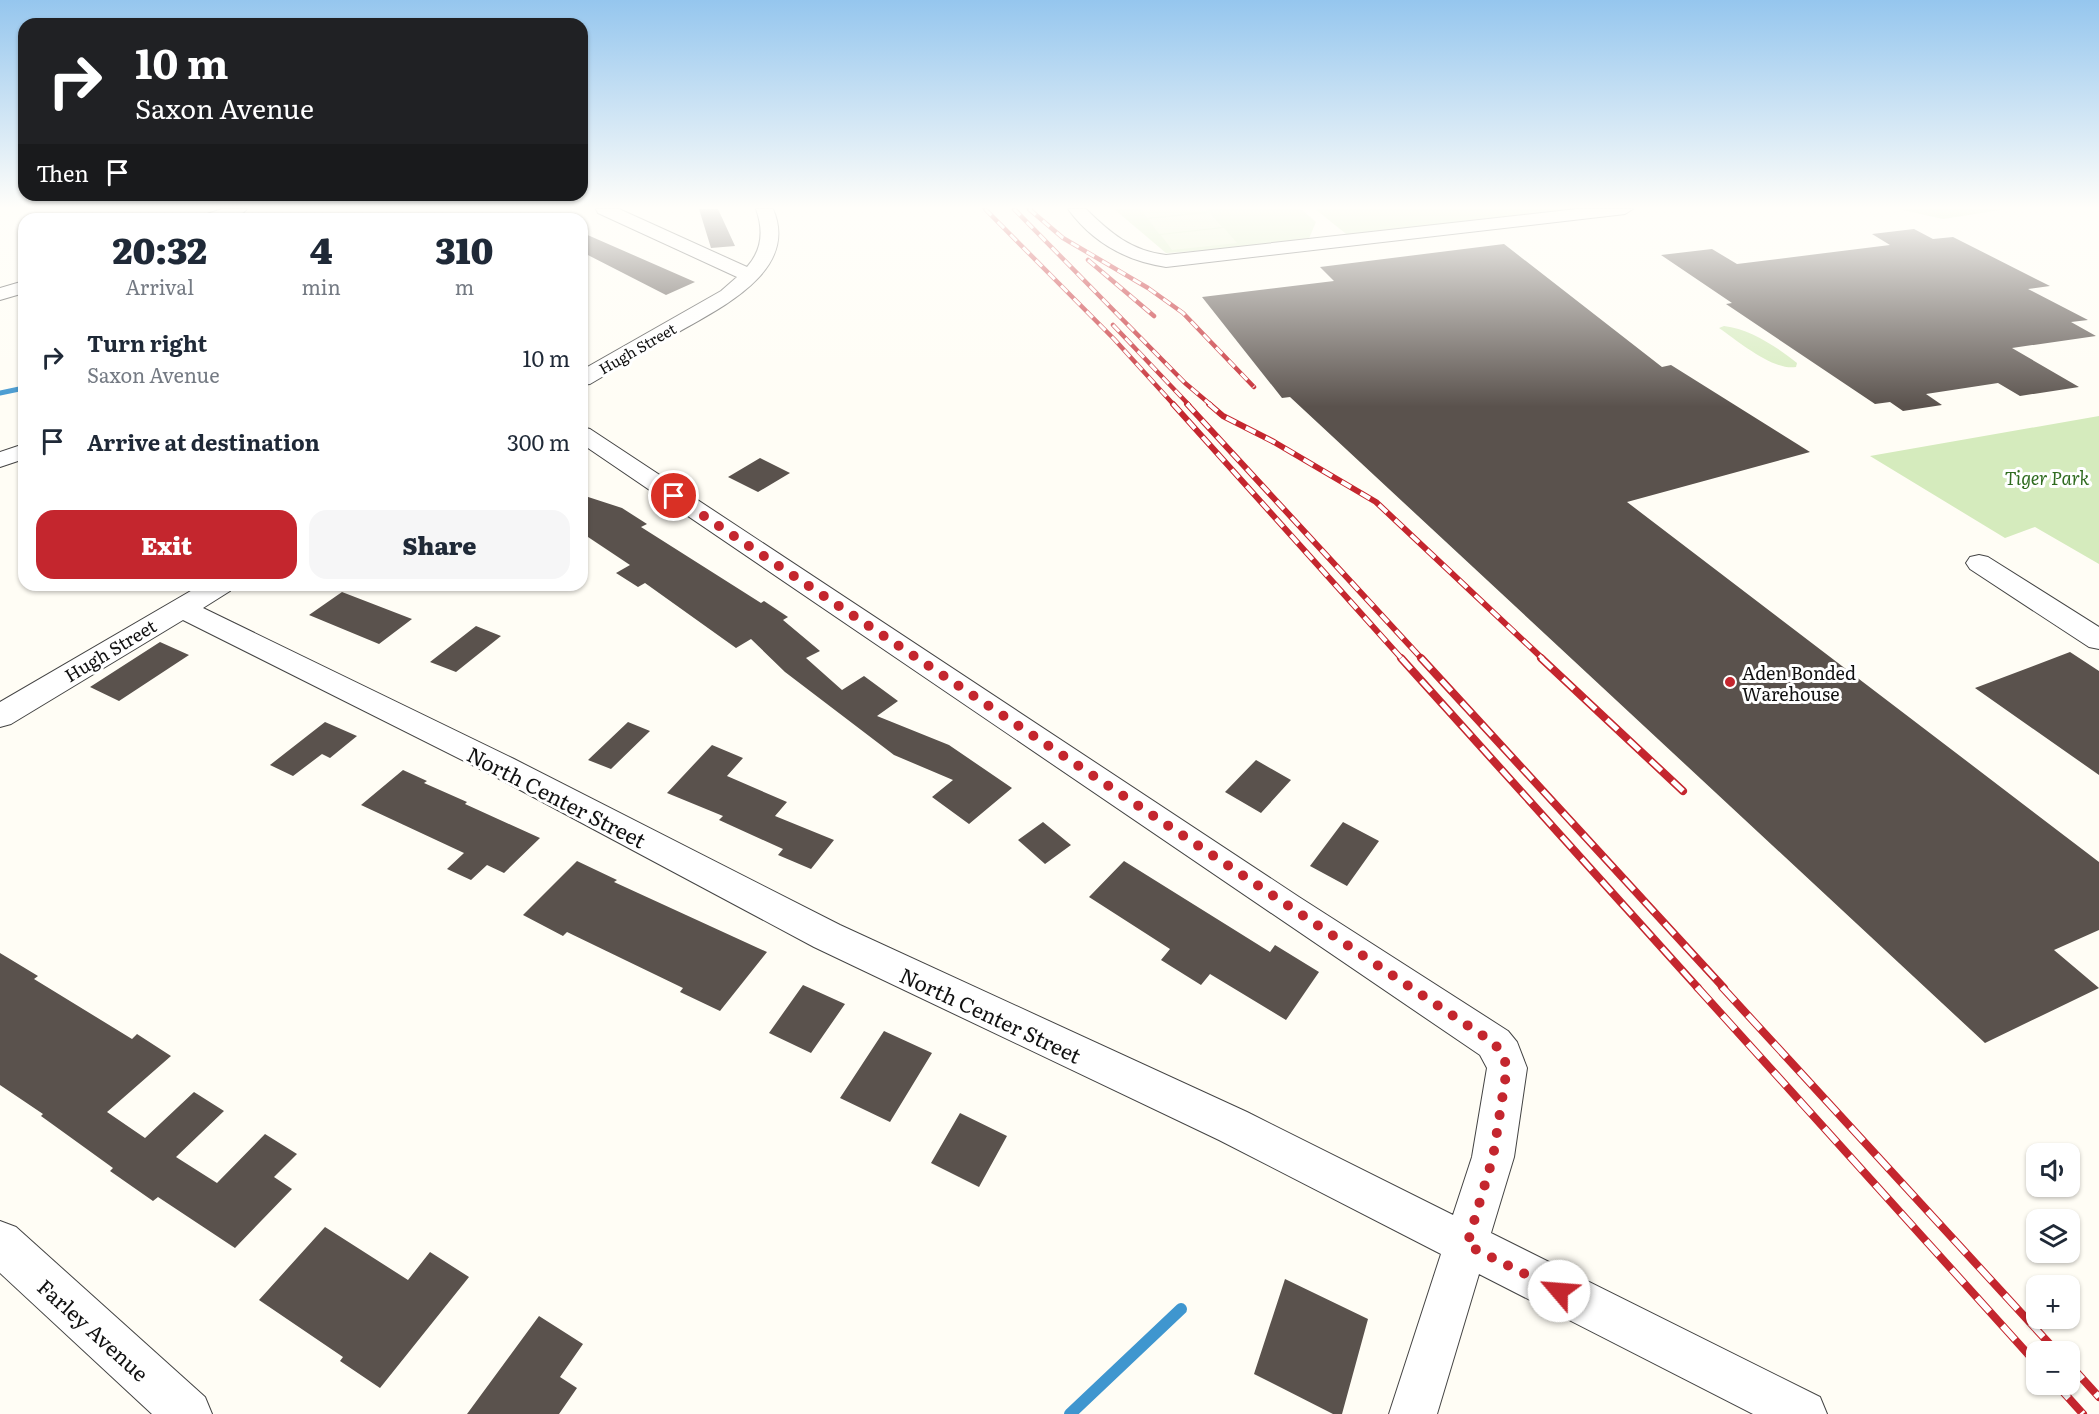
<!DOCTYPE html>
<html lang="en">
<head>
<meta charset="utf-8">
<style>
  body { margin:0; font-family:Literata,serif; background:#f6f6f7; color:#1f2937; height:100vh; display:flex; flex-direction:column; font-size:22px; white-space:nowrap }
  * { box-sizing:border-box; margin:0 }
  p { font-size:20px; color:#747a83 }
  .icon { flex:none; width:33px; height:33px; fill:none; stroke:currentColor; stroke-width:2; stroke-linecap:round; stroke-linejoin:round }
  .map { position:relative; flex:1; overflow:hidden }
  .drawer { position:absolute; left:18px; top:213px; width:570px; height:378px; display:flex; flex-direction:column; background:#fff; border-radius:18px; box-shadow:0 2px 4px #0004 }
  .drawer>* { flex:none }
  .hud { position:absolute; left:18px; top:18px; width:570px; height:183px; border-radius:18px; box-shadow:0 2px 4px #0004; background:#202124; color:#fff; overflow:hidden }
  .buttons { position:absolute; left:2026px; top:1143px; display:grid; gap:12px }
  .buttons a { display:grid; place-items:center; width:54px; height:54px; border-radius:12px; background:#fff; box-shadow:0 2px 4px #0004; font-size:30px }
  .pin { position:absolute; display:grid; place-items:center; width:51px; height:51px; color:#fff; margin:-26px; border:3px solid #fff; border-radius:50%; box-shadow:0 2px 6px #0007 }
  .me { position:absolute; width:66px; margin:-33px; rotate:297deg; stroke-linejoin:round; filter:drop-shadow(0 0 4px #0008) }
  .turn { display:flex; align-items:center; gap:21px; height:126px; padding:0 18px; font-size:27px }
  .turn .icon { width:78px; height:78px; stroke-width:2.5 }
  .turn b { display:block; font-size:42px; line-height:51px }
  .then { display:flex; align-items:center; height:57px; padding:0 18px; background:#0003; gap:12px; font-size:22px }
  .eta { display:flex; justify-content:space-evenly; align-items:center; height:102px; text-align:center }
  .eta b { font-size:36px; font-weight:800; line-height:42px }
  .button { display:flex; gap:12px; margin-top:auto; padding:12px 18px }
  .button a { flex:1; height:69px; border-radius:18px; background:#c4262e; color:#fff; font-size:24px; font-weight:800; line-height:69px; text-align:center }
  .button a+a { background:#f6f6f7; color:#1f2937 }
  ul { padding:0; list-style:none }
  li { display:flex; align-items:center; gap:18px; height:84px; padding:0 18px }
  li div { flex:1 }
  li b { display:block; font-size:22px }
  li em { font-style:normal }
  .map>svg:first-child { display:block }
</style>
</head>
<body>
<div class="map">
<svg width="2099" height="1414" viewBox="0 0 2099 1414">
  <rect width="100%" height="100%" fill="#fffdf5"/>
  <!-- green -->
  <path fill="#d5ebbd" d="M1114,209H1301L1316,222L1307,243L1166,253Z
    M1315,209H1625L1355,241Z
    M1898,209H2007L1943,219Z
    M1724,326C1750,329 1777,347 1797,363L1796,367C1773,371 1738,341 1719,328Z
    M2099,416V564L2035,527L2005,538L1870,456Z"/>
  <!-- pitch -->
  <path fill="#e6f2cf" d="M1141,209H1207L1209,211L1147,218Z
    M1210,213L1222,227L1159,234L1148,219Z
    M1224,228L1237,243L1172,250L1161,235Z"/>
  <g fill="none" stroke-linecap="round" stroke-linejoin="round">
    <!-- stream-far1 -->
    <path stroke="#3f96cf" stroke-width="5" d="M0,393L24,388"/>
    <!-- stream -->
    <path stroke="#3f96cf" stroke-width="12" d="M1070,1414L1181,1309"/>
  </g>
  <!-- building -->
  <path fill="#5a524d" d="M699,209H718L735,246L711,248Z
    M1914,229L1933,239L1953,237L2050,286L2028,289L2088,320L2071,322L2096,336L2012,348L2079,387L2020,396L1998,383L1926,394L1942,405L1903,411L1890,402L1875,404L1726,304L1732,303L1661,255L1712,249L1737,264L1890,245L1872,234Z
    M583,233L695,282L666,295L582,252Z
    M1504,244L1662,367L1671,365L1810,452L1627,502L2099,862V930L2054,950L2099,988L1985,1043L1290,397L1282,398L1202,297L1334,281L1320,267Z
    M760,458L790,473L758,492L728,477Z
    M582,495L622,508L647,524L641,527L761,603L764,601L788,617L783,620L820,651L806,658L842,690L864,676L898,701L877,716L949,745L1012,788L969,824L932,797L953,780L894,755L785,672L751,639L736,648L645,583L638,587L616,573L630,565L582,533Z
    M342,592L412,619L379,644L309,615Z
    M476,626L501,636L456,672L430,662Z
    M160,642L189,655L119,701L90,687Z
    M2070,652L2099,671V775L1975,688Z
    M325,722L357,736L330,758L322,754L293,776L270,765Z
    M628,722L650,731L611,769L588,760Z
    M712,745L743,758L727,776L787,802L775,816L834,840L811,869L778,855L783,849L719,820L723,816L667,793Z
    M1256,760L1291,780L1261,813L1225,792Z
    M403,770L427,781L424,783L467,802L465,804L540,838L504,873L487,865L471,880L447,869L464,853L361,805Z
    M1043,822L1071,845L1045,864L1018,840Z
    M1343,822L1379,841L1347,886L1310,866Z
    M577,861L617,880L614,882L767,952L720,1011L680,992L683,988L567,932L563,936L523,915Z
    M1124,861L1270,952L1275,945L1319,972L1286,1020L1210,974L1201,985L1161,960L1170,949L1089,897Z
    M0,953L38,976L34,979L132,1039L137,1034L171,1056L107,1112L145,1138L194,1092L224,1111L176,1157L217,1183L265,1134L297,1154L274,1177L292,1189L235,1248L158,1197L153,1201L110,1171L113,1168L41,1116L43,1114L0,1085Z
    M803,985L845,1004L811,1053L769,1033Z
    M884,1031L932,1053L890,1122L840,1098Z
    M960,1113L1007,1136L979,1187L931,1163Z
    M325,1227L408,1280L430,1252L469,1277L380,1388L340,1361L343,1357L259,1300Z
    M1285,1279L1368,1319L1342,1414H1333L1254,1374Z
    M539,1316L583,1344L560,1377L577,1388L559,1414H467Z"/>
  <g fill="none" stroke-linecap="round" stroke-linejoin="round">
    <!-- minor casing -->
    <g stroke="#444" stroke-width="2">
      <path id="minor" d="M222,209H247C236,221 217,219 201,219L204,215Z
        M596,209H619L747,267C762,250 764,231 756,209H773C800,271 720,308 677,333C648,350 619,367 590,384L582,385V370L721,291L737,277L598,213Z
        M1068,209H1086C1110,233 1132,251 1166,255L1577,209H1633L1625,214L1166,267C1126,261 1092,242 1068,209Z
        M24,281V293L0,300V288Z
        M582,427L590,429L1299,897L1508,1031L1517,1042L1527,1068L1514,1157L1491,1233L1820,1397L1827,1414H1753L1479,1274L1437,1414H1389L1441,1254L1219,1140L814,947L492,775L183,620L11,724L0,727V702L201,585H234L230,591L203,608L514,759L840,925L1247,1112L1453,1215L1472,1157L1487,1068L1480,1055L582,444Z
        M24,444V459L0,467V452Z
        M1979,555L1988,557L2099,627V649L2089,647L1970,569L1966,563L1970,557Z
        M0,1221L16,1227L205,1397L212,1414H152L0,1273Z"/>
    </g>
    <!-- minor -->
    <use href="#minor" fill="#fff" fill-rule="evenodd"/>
    <!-- rail-far3 casing -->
    <g stroke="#c4262e" stroke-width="4.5">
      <path id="rail-far3" d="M985,209L1114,339L1174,405
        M1014,209L1185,383L1211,405
        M1029,209L1063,238L1148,288L1183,313L1254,387
        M1088,260L1154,316
        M1113,325L1189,405"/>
    </g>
    <!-- rail-far2 casing -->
    <g stroke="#c4262e" stroke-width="6">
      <path id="rail-far2" d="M1173,404L1402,659
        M1187,404L1422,659
        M1209,404L1223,416L1274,442L1376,502L1543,659"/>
    </g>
    <!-- rail-far1 casing -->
    <g stroke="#c4262e" stroke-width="8">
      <path id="rail-far1" d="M1401,658L1698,988
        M1421,658L1724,988
        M1541,658L1683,791"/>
    </g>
    <!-- rail casing -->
    <g stroke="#c4262e" stroke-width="8">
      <path id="rail" d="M1697,987L2037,1364
        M1722,987L2057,1352
        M2070,1365L2099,1397
        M2056,1384L2083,1414"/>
    </g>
    <!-- rail-far3 -->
    <use href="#rail-far3" stroke="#fff" stroke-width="3" stroke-dasharray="9" stroke-linecap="butt"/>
    <!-- rail-far2 -->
    <use href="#rail-far2" stroke="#fff" stroke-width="4" stroke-dasharray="11" stroke-linecap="butt"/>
    <!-- rail-far1 -->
    <use href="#rail-far1" stroke="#fff" stroke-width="5" stroke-dasharray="15" stroke-linecap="butt"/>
    <!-- rail -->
    <use href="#rail" stroke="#fff" stroke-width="6" stroke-dasharray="19" stroke-linecap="butt"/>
  </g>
  <!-- sky -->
  <linearGradient id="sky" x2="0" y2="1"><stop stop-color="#95c6ee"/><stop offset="0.51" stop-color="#fffefa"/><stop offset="1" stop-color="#fffefa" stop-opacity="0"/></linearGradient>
  <rect width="2099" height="407" fill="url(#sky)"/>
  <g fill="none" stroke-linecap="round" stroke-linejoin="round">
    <!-- route -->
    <path stroke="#c4262e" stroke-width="10" stroke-dasharray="0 18" d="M674,496L1494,1043L1503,1055L1507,1068L1493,1157L1467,1245L1559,1291"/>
  </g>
  <!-- markers -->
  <circle fill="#c4262e" stroke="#fff" stroke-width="2" cx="1730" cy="682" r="6"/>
  <g text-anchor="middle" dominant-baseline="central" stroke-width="6" stroke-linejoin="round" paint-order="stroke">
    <!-- far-street labels -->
    <g font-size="15" fill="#111" stroke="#fff">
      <text transform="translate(637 348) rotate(-30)">Hugh Street</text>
    </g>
    <!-- park labels -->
    <g font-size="18" font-style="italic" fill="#2f6b1f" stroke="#fff">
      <text x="2047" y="477">Tiger Park</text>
    </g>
    <!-- street labels -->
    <g font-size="18" fill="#111" stroke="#fff">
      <text transform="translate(110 650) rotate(-31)">Hugh Street</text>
    </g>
    <!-- poi labels -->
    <g font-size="18" fill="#111" stroke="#fff" text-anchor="start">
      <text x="1742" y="672">Aden Bonded<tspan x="1742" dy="21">Warehouse</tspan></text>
    </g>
    <!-- near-street labels -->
    <g font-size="21" fill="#111" stroke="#fff">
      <text transform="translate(557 796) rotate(27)">North Center Street</text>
      <text transform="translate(991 1014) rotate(25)">North Center Street</text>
      <text transform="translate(94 1329) rotate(42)">Farley Avenue</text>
    </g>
  </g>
</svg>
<div class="buttons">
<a><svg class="icon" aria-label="sound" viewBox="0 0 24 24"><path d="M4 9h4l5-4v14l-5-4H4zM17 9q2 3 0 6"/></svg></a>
<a><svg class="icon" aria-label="layers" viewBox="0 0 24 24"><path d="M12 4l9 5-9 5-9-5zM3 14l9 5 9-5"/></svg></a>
<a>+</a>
<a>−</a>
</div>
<div class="pin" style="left:674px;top:496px;background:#d93025"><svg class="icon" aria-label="arrive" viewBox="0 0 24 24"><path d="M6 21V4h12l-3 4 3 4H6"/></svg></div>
<svg class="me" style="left:1559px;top:1291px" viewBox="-20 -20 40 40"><circle r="19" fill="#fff"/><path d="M0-13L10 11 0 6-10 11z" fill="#c4262e"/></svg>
<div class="hud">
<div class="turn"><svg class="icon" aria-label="right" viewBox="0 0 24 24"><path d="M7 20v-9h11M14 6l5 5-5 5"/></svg><div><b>10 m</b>Saxon Avenue</div></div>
<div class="then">Then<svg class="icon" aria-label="arrive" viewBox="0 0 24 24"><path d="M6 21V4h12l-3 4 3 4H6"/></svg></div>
</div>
<section class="drawer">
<div class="eta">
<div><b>20:32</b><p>Arrival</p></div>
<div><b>4</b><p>min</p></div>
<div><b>310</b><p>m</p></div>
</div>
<ul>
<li><svg class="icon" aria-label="right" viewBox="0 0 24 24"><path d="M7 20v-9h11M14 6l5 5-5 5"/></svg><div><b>Turn right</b><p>Saxon Avenue</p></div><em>10 m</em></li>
<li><svg class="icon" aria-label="arrive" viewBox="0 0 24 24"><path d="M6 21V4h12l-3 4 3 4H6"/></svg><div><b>Arrive at destination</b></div><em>300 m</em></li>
</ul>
<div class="button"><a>Exit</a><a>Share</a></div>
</section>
</div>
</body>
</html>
